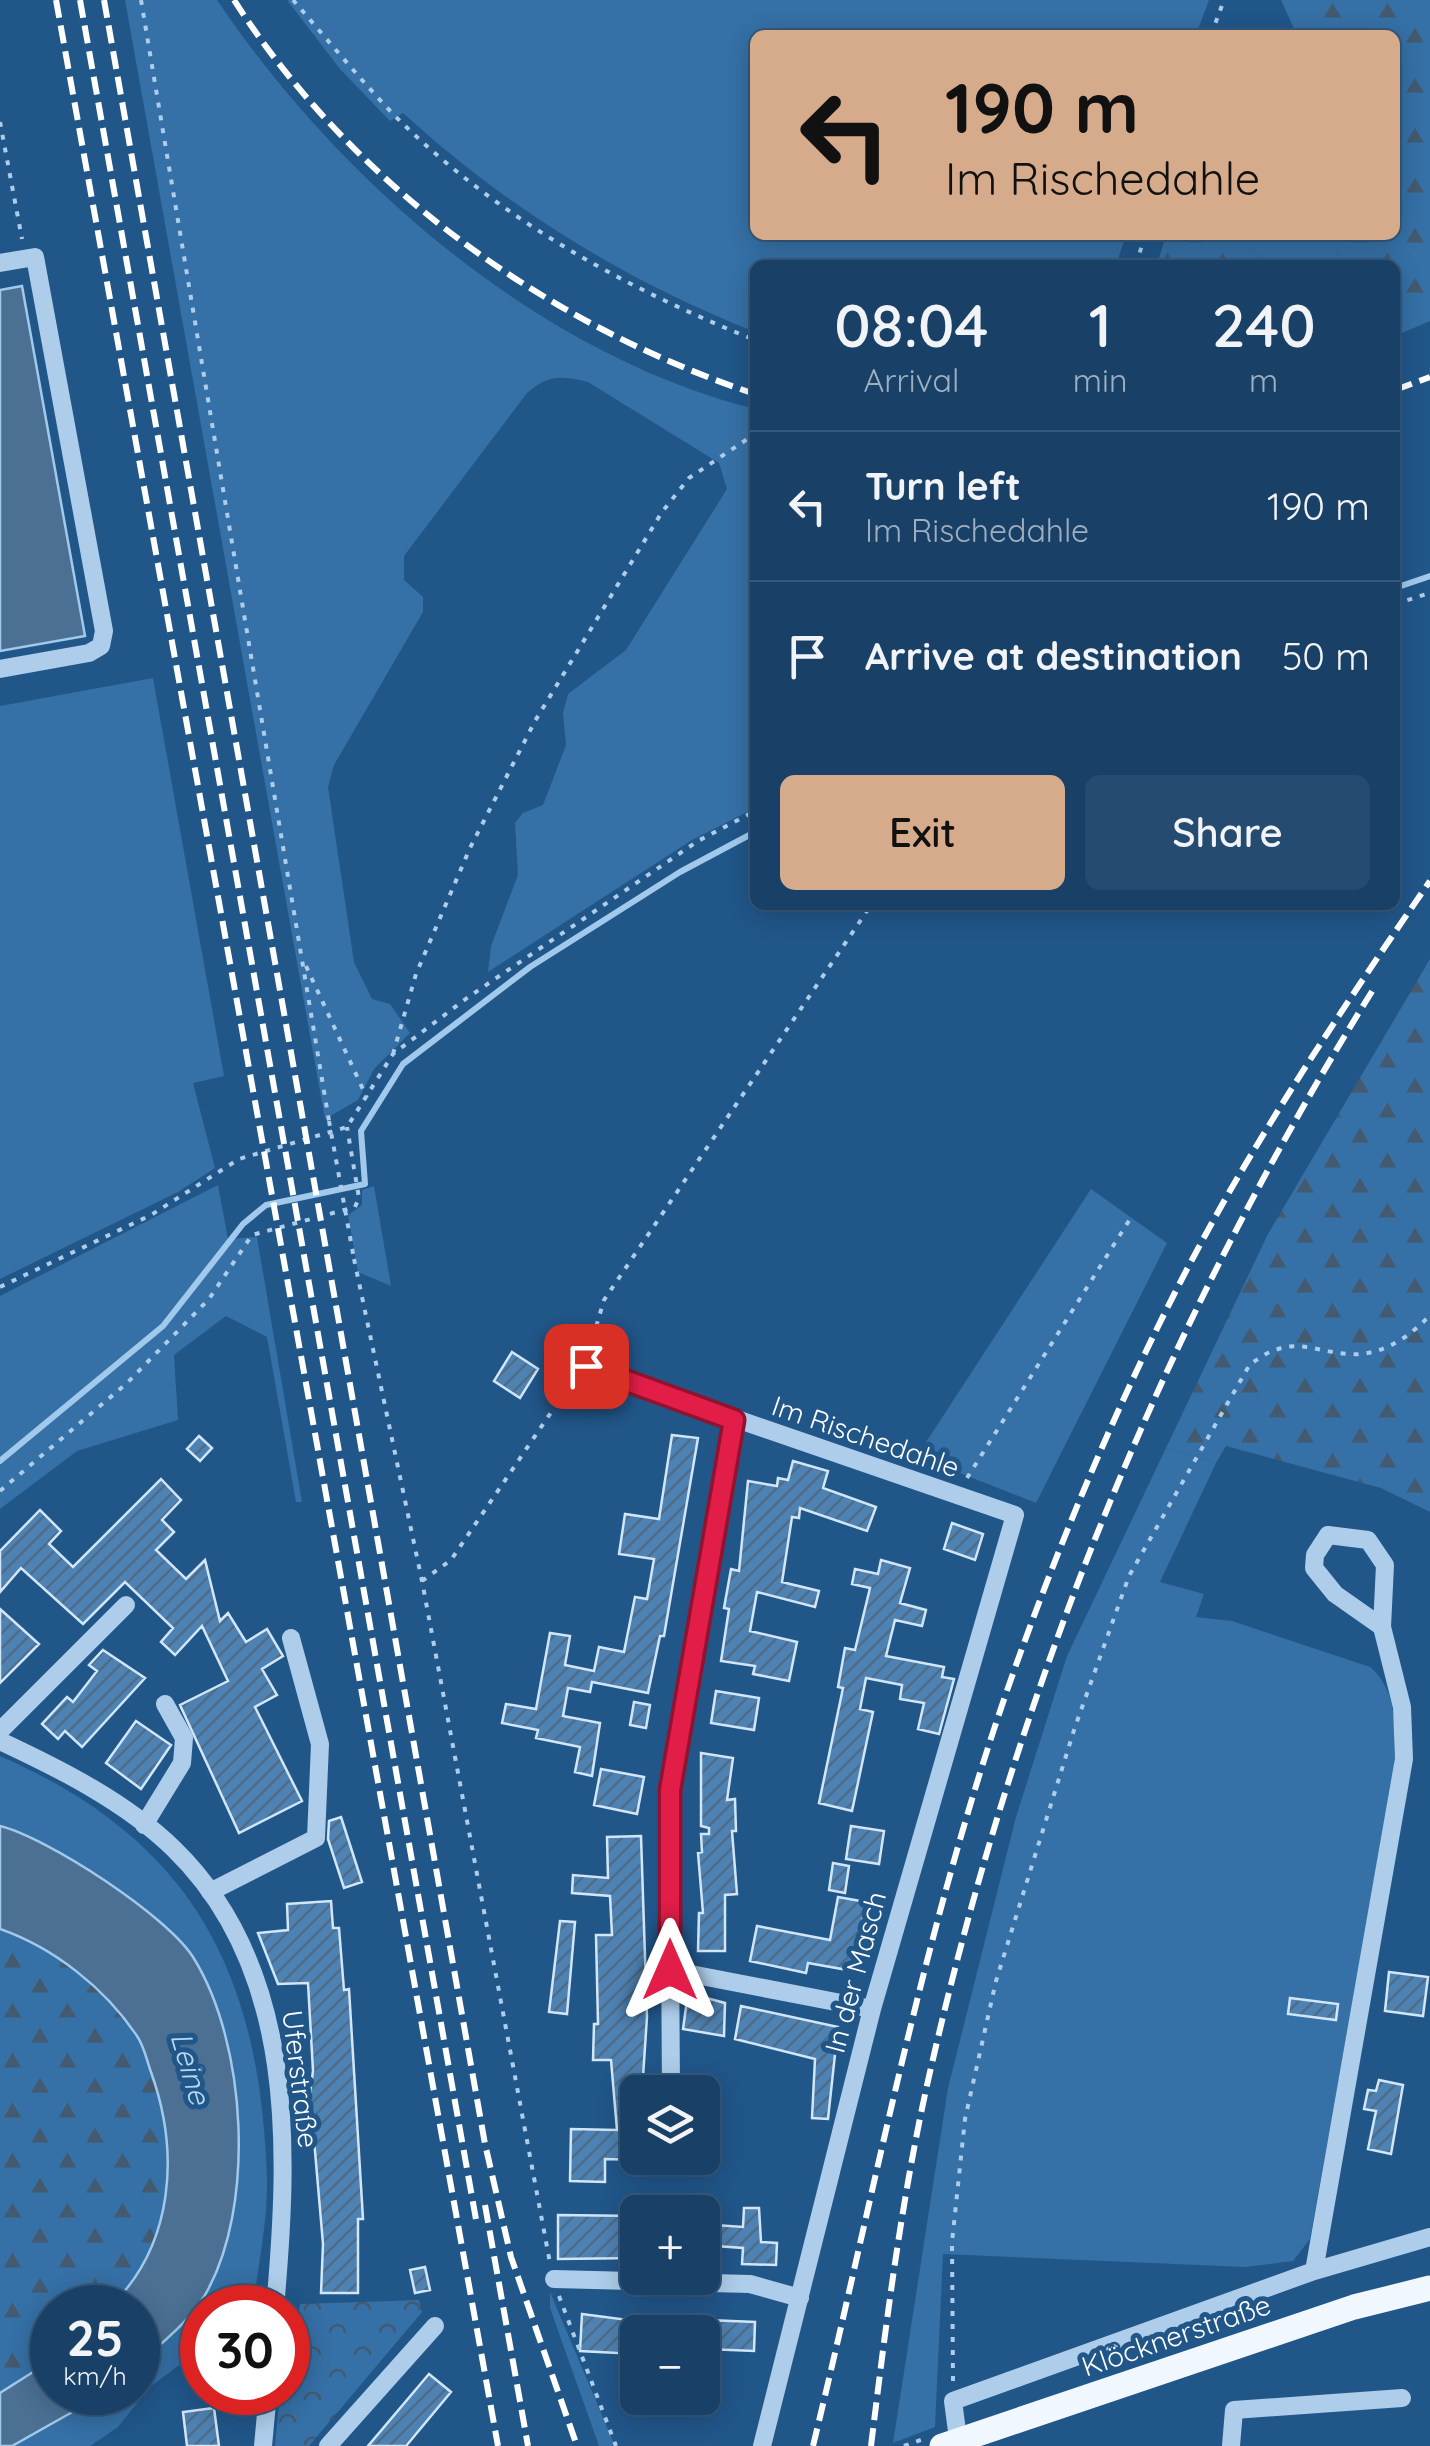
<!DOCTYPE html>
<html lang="en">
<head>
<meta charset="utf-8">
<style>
  body { margin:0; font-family:Quicksand,sans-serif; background:#264b70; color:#f1f3f6; height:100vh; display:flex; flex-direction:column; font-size:38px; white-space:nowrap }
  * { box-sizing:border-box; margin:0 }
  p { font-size:32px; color:#9fafc0 }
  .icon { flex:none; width:55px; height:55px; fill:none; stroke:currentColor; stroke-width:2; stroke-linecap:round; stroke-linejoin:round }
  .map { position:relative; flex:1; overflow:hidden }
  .sheet { position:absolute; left:750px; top:260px; width:650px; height:650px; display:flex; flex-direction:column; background:#194067; border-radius:15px; box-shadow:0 5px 25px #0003,0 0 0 2px #37597b }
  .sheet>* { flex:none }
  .hud { position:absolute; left:750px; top:30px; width:650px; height:210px; border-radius:15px; box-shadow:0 5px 25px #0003,0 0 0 2px #37597b; background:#d6ab8b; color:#111; overflow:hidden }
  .tools { position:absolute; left:620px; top:2075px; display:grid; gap:20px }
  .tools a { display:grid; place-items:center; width:100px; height:100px; border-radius:15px; background:#194067; box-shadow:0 5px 25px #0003,0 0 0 2px #37597b; font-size:50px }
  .speed { position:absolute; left:30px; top:2285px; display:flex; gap:20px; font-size:50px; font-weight:700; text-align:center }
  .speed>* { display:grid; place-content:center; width:130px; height:130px; border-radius:50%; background:#194067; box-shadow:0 5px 25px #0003,0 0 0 2px #37597b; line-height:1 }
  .speed small { font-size:25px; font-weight:400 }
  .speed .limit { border:15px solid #d22; background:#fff; color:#111 }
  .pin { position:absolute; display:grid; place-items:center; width:85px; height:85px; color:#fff; margin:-42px; border-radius:20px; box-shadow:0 5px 15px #0006 }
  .me { position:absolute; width:110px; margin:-55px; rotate:0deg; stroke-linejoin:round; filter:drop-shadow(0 0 8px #0008) }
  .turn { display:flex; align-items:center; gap:35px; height:210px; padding:0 30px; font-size:45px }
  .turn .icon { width:130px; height:130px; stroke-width:2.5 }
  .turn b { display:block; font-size:70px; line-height:85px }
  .eta { display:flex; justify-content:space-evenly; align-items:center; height:170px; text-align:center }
  .eta b { font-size:60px; font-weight:600; line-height:70px }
  .primary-button { display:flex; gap:20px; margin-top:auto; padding:20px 30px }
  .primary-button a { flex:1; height:115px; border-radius:15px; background:#d6ab8b; color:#111; font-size:40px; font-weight:600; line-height:115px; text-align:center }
  .primary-button a+a { background:#264b70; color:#f1f3f6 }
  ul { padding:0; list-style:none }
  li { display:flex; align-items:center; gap:30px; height:150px; padding:0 30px; border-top:2px solid #37597b }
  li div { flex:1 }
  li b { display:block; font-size:38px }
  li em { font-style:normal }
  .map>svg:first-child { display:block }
</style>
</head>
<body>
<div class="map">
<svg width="1430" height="2446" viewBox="0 0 1430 2446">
  <defs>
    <pattern id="forest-firs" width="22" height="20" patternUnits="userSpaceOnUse" patternTransform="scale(2.5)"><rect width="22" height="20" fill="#3570a6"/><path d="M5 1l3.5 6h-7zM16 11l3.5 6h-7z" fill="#435a70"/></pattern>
    <pattern id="park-crowns" width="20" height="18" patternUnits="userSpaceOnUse" patternTransform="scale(2.5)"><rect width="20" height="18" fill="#3570a6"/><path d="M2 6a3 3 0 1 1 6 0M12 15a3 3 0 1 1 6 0" fill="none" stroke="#435a70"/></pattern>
    <pattern id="building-hatch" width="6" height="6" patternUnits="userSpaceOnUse" patternTransform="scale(2.5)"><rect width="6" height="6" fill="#4e82b2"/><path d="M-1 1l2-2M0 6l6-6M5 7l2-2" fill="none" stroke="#4d6c89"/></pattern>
  </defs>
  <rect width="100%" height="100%" fill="#215689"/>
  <!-- green -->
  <path fill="#3570a6" d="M125,0H217C340,182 538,354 755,409V808L692,840L488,972L491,946L518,875L515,823L523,813L543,805L566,745L563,713L568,694L626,650L727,489L719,463L588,382C562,375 547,375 527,393L404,556V580L423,597V612L334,765L328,787L354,962L372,999L390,1004L410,1033L374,1069L358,1100L325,1119Z
    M287,0H1209L1196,35H755V235H1126L1116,265H755V332C624,280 507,208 403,113L390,121L340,69Z
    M1231,235H1327L1345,265H1268Z
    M153,678L224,1076L193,1083L215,1168L178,1192L0,1279V706Z
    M218,1185L228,1239L257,1237L302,1502H296L267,1337L226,1316L174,1355L178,1420L77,1451L0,1509V1296Z
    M374,1186L391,1286L358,1272L348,1215L362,1205V1190Z
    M1091,1189L1167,1243L1036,1503L917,1456Z
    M1166,1448L1216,1463L1160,1582L1204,1594L1196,1617L1232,1621L1370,1667C1399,1692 1394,1728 1395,1765L1310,2239L1293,2261L1245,2267L943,2254L935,2427L893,2443L948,2088L1016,1817L1067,1656Z
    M0,1756C194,1841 260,1973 267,2178C268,2220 258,2266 253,2307L202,2308V2348L150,2387L118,2427L90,2446H12L106,2393L138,2392V2366L162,2342L239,2120L216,2011L144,1910L39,1842L0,1826Z
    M550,2292L615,2446H599L550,2308Z"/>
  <!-- forest -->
  <path fill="url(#forest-firs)" d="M1281,0H1430V321L1395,336V265H1345L1327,235H1395V35H1297Z
    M1166,235H1231L1268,265H1157Z
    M1430,959V1512L1381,1488L1226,1446L1216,1463L1166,1448L1268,1234Z
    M0,1929C54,1948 105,1988 137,2036C144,2046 147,2061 151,2072C180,2153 174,2245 110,2307L52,2308V2360L0,2393Z"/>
  <!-- park -->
  <path fill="url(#park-crowns)" d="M419,2300L422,2312L309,2446H275L280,2393L288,2392V2324L297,2325L300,2304Z"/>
  <!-- water -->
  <path fill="#4b7094" stroke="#a1c9eb" stroke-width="2.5" d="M22,286L85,636L0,651V290Z
    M0,1826C48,1838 166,1915 193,1957C247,2043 256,2207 205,2295C189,2323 160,2343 138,2366V2308L110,2307C174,2245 180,2153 151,2072C147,2061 144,2046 137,2036C105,1988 54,1948 0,1929Z
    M52,2360V2392L106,2393L12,2446H0V2393Z"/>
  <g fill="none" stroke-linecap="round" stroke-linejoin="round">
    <!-- stream -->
    <path stroke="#a1c9eb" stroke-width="6" d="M1395,588L1430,576
      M0,1461L163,1326L243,1224L266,1205L365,1184L361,1131L403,1064L530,967L680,872L755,832"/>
  </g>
  <!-- building -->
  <path fill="url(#building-hatch)" stroke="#d1e6f8" stroke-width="2.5" d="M512,1352L538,1369L520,1398L494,1381Z
    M672,1435L698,1438L664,1636H660L648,1693L592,1682L590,1692L568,1688L563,1716L600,1723L592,1776L575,1772L580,1747L536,1738L538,1730L502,1723L506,1704L536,1709L550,1633L570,1636L565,1665L594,1671L599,1647L624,1652L635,1597L647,1599L654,1559L619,1554L625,1514L659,1519Z
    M199,1436L212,1448L200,1461L187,1449Z
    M793,1461L828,1471L823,1488L876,1507L867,1531L800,1508L799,1518L792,1517L782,1582L819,1591L815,1607L757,1592L750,1631L797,1642L789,1681L753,1674L755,1666L721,1661L729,1609L724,1608L731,1569L739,1571L748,1481L777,1486L778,1478L788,1480Z
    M161,1479L181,1500L162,1520L174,1532L156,1550L186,1579L205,1560L220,1621L228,1613L246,1642L267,1629L283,1656L262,1669L277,1695L255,1707L302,1801L239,1833L180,1705L228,1681L202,1626L175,1655L161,1642L173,1628L125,1582L83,1624L21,1568L0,1592V1551L40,1510L61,1531L49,1544L73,1567Z
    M952,1523L983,1534L975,1560L944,1549Z
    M881,1560L910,1568L900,1603L926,1610L922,1626L895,1620L886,1656L944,1667L942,1677L954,1679L939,1734L918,1729L924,1703L900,1699L902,1685L866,1678L860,1709L873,1712L852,1811L819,1803L843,1688L838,1687L845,1648L855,1650L870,1588L852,1584L855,1569L878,1574Z
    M0,1609L39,1644L0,1683Z
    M103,1650L145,1678L82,1747L65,1731L58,1739L42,1724L67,1697L73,1702L97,1671L89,1665Z
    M716,1691L759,1698L754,1730L711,1723Z
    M634,1702L650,1705L646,1728L630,1725Z
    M136,1721L171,1745L141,1789L106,1763Z
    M701,1753L733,1758L727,1800L735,1799L736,1831H732L737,1894L725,1895V1951H698L699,1913H703L698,1853L702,1852L701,1834H709V1828L701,1826Z
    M601,1769L644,1777L637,1814L594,1805Z
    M341,1817L362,1882L344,1888L328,1839L329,1821Z
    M851,1826L884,1831L879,1864L846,1859Z
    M641,1836L647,2017L642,2092H638V2160L605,2159V2182L570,2181L571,2129L617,2130L611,2060H593L594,2024H598L596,1935H612L610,1896L572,1893L573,1875L608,1878L607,1837Z
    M833,1863L849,1866L845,1893L829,1890Z
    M838,1897L866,1902L853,1971L808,1963L806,1973L750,1961L757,1926L830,1940Z
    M331,1901L333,1928H339L344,1990L349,1989L363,2219H358V2293H321L323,2244L310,2093L313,2071L308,1983L278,1984L258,1933L288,1930L287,1904Z
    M560,1921L575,1922L567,2014L549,2012Z
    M1389,1972L1428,1977L1423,2016L1385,2011Z
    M688,1993L725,2003L724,2036L683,2029Z
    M1290,1998L1338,2004L1336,2020L1288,2014Z
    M741,2006L838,2027L828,2119L812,2118L815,2059L735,2039Z
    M1379,2080L1403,2085L1391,2154L1368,2149L1376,2111L1364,2109L1368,2090L1376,2091Z
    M744,2208H759L761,2242L777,2243L776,2265L742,2264L743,2248L702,2245V2224L743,2227Z
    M558,2215L638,2216V2258L558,2259Z
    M425,2267L430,2290L415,2293L410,2270Z
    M582,2314L636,2321V2354L580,2351Z
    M708,2320L755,2322L754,2351L707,2349Z
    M429,2374L451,2392L406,2446H368Z
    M214,2408L219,2446H187L183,2412Z"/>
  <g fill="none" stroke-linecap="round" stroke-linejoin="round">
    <!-- path -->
    <path stroke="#adcdea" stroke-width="4" stroke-dasharray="5 8" stroke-linecap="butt" d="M141,0L329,1121
      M293,0C326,38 359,78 394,115C496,217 622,287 755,340
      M1211,35L1224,0
      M0,122L22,239
      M1136,265L1145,235
      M1395,604L1430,593
      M306,966L367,1098
      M393,1054L416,974L470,848L535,721L662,512L689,478L755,434
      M354,1259L422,1581L550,2263
      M0,1287L151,1215L239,1159L347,1127L393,1054L467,998L698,841L755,811
      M589,1351L604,1300L871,905
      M967,1478L1130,1219
      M0,1491L127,1383L209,1299L252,1235L355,1207L359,1198L347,1127
      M422,1581L451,1560L573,1380
      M559,2296L616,2446
      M953,2381L952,2242L965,2119L996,1981L1075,1727L1129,1576L1250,1364C1259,1359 1268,1351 1278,1349C1301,1341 1325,1353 1348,1354C1380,1357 1410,1337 1430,1315
      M904,2446L923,2439"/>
    <!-- minor -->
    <path stroke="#adcdea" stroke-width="18" d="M0,263L35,257L104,631L101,646L89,653L0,669
      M586,1367L1015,1515L872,2009L762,2446
      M0,1731L126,1605
      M0,1741C60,1769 126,1802 174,1849C297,1969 289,2150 275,2308
      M144,1825L182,1763L184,1738L165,1704
      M210,1892L316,1838L320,1744L291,1638
      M670,1970L872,2009
      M671,2092L669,1790L733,1420
      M1314,2271L1404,1759L1402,1707L1382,1627L1385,1565L1368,1540L1328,1535L1315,1555L1314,1568L1335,1594L1382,1627
      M554,2279L750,2284L800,2298
      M263,2446L268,2392
      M328,2446L435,2326
      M959,2446L953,2401L1314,2271L1430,2237
      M1231,2446L1234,2410L1402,2398"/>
    <!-- major -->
    <path stroke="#f1f7fe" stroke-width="25" d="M942,2446L1354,2307L1430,2288"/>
    <!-- rail -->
    <path stroke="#fff" stroke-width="6" stroke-dasharray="18 8" stroke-linecap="butt" d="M56,0L498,2446
      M80,0L477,2225
      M104,0L485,2144L511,2257L577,2446
      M234,0C353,186 547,325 755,394
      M1395,390L1430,377
      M485,2205L528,2446
      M813,2446C877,2182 927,1910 1020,1654C1077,1497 1144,1342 1227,1196C1289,1088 1359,984 1430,881
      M871,2446C887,2316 903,2186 933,2059C1021,1677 1168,1317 1376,985"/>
    <!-- path-bridge -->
    <path stroke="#adcdea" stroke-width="4" stroke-dasharray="5 8" stroke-linecap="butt" d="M329,1121L354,1259"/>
  </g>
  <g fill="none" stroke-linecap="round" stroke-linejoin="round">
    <!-- route casing -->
    <g stroke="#92132f" stroke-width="25">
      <path id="route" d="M586,1366L734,1420L670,1790V1970"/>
    </g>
    <!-- route -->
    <use href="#route" stroke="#e11d48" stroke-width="18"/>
  </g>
  <g text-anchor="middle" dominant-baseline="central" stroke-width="10" stroke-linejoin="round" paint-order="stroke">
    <!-- street labels -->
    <g font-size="28" fill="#fff" stroke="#215689">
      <text transform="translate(866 1436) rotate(19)">Im Rischedahle</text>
      <text transform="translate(855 1972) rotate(-75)">In der Masch</text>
      <text transform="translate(301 2079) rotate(83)">Uferstraße</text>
      <text transform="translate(1176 2335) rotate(-19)">Klöcknerstraße</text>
    </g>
    <!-- water labels -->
    <g font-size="30" font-style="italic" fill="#b9d7f1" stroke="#215689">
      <text transform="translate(191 2068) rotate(74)">Leine</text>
    </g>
  </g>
</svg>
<div class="tools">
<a><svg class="icon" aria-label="layers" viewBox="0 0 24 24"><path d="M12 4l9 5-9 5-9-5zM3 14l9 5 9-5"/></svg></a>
<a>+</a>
<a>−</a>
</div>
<div class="speed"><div>25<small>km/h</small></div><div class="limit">30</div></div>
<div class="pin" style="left:586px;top:1366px;background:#d93025"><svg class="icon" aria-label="arrive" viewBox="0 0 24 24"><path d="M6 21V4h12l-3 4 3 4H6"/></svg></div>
<svg class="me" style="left:670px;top:1970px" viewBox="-20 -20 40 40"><path d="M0-17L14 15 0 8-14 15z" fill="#e11d48" stroke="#fff" stroke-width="4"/></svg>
<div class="hud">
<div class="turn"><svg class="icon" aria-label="left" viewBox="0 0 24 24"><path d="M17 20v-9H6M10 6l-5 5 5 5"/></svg><div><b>190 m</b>Im Rischedahle</div></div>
</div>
<section class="sheet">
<div class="eta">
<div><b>08:04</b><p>Arrival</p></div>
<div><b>1</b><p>min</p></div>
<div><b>240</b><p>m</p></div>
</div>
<ul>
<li><svg class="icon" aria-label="left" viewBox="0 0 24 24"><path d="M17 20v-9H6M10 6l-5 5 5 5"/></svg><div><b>Turn left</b><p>Im Rischedahle</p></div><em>190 m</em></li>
<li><svg class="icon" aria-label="arrive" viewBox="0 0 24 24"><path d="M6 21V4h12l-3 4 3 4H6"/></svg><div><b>Arrive at destination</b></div><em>50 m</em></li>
</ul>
<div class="primary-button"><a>Exit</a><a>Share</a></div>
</section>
</div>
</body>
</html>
